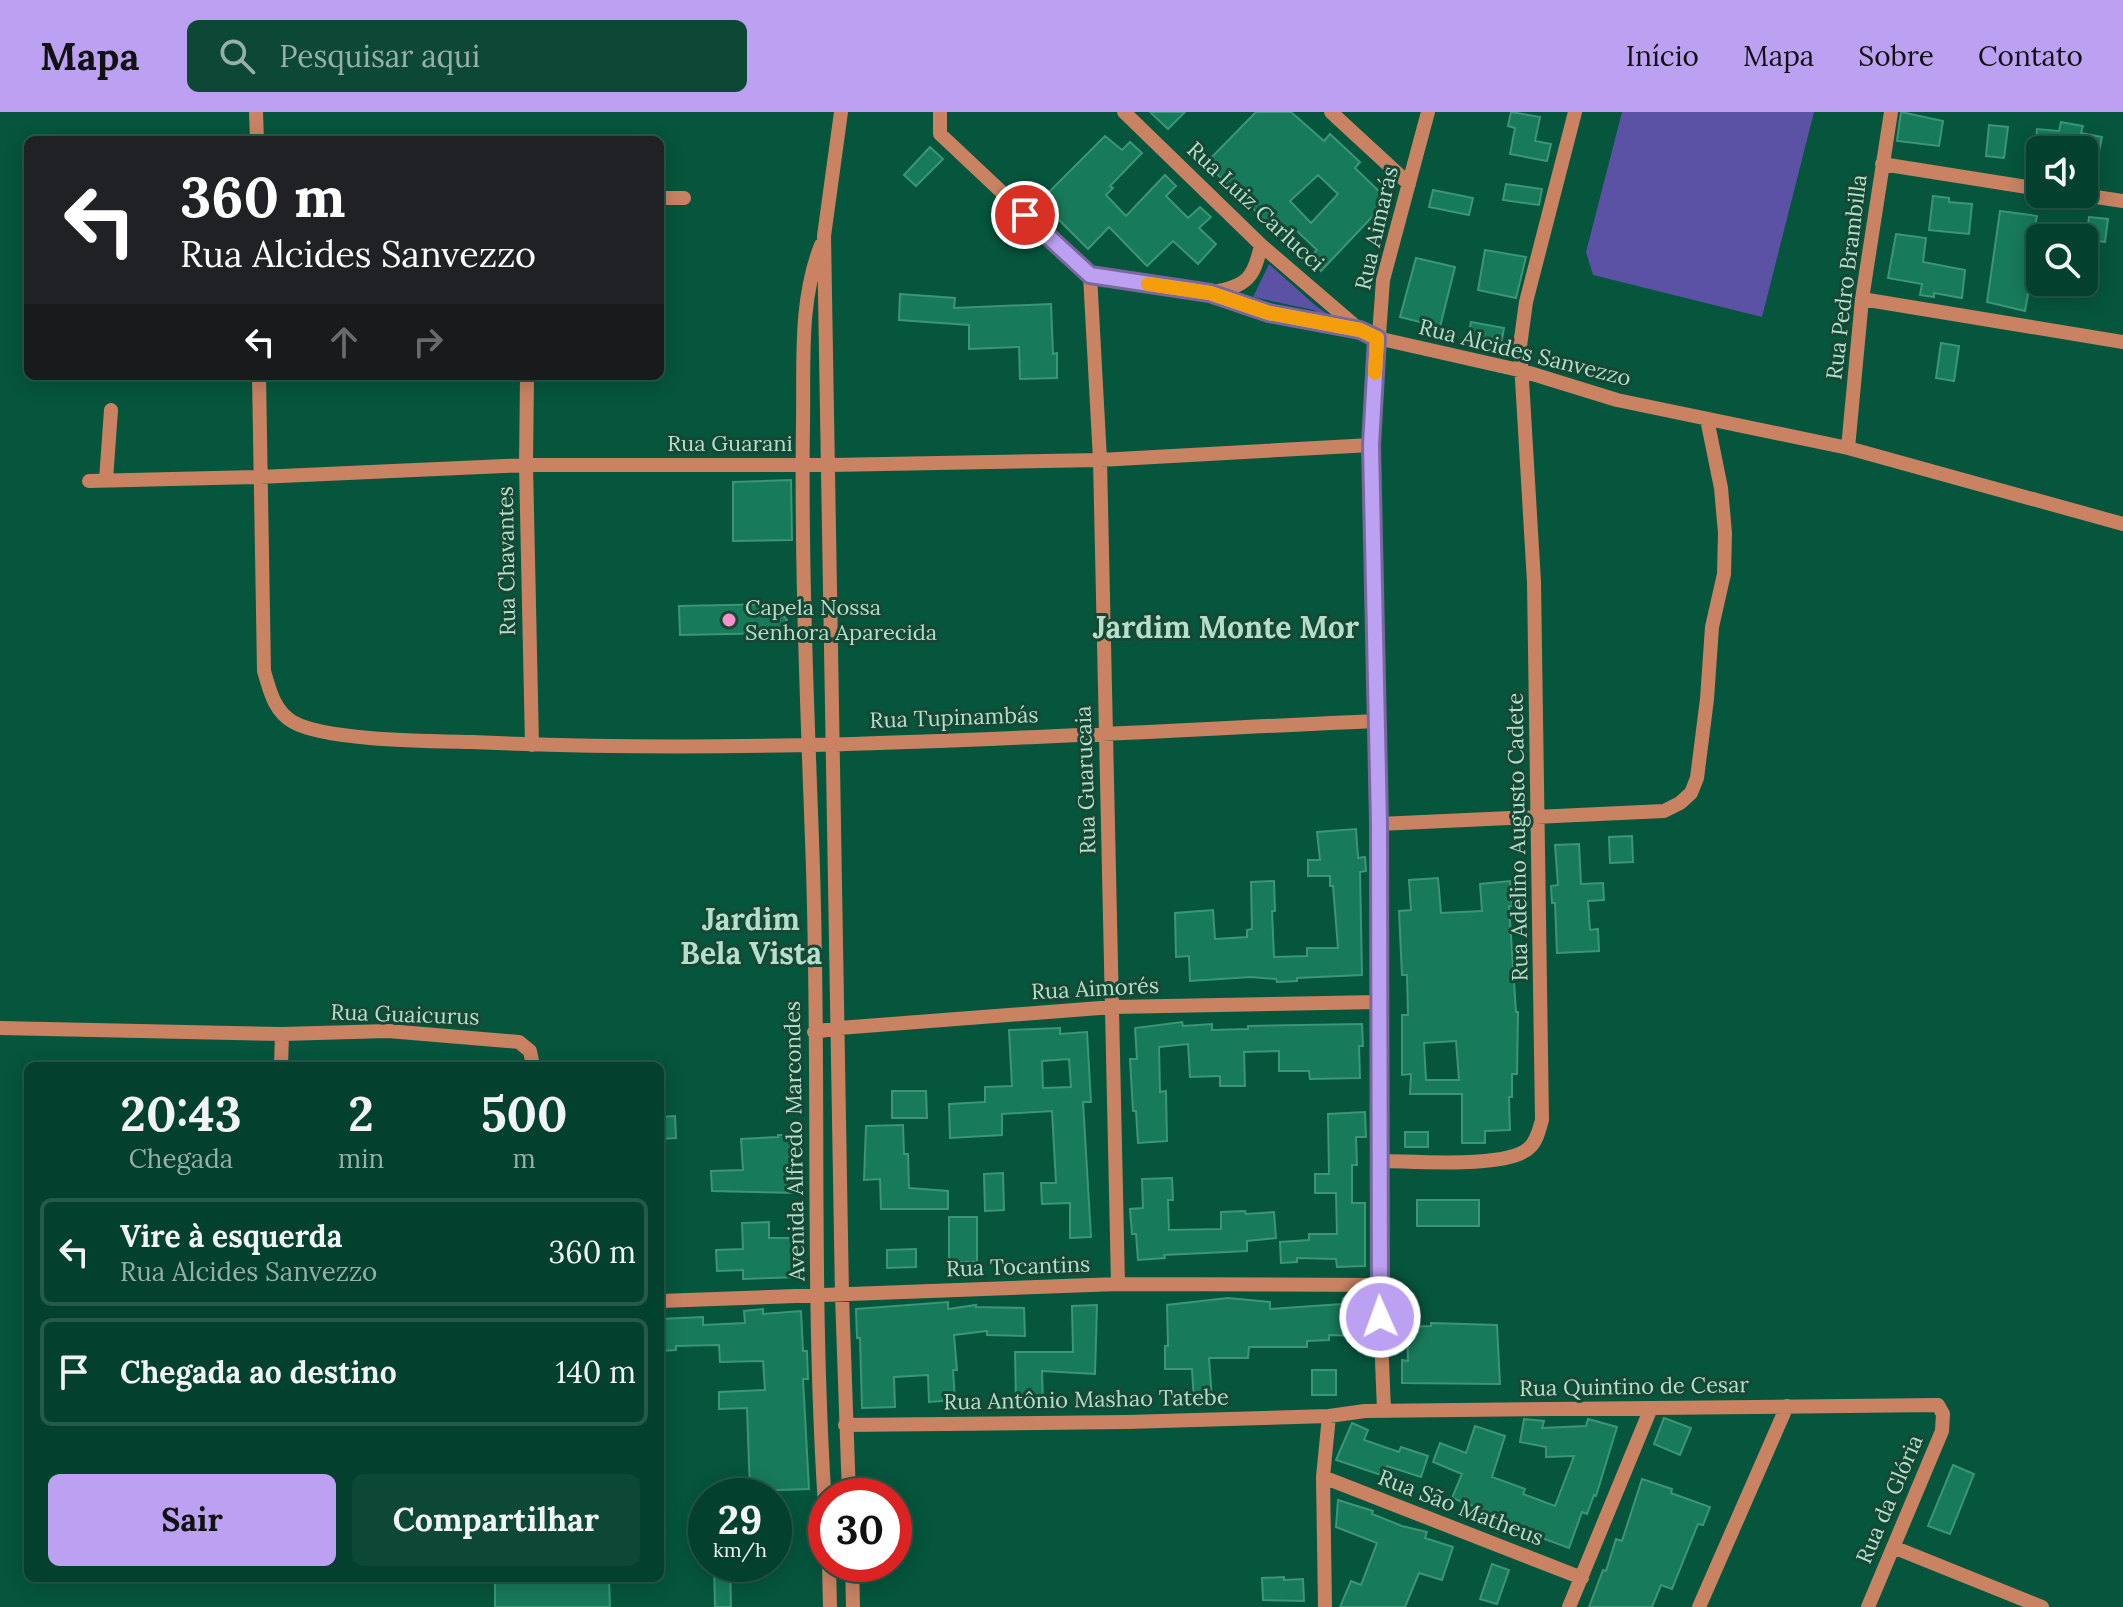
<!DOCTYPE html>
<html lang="pt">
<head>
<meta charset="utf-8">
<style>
  body { margin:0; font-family:Lora,serif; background:#0d4736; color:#f1f3f6; height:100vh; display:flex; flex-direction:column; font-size:30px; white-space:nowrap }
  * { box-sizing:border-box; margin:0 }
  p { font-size:26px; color:#97afaa }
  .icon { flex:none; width:44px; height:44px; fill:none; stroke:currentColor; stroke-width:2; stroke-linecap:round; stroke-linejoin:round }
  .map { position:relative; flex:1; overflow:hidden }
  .drawer { position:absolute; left:24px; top:950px; width:640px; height:520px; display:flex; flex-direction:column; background:#04402e; border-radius:12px; box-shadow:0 4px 20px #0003,0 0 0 2px #25594a }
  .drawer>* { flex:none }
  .hud { position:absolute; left:24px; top:24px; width:640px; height:244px; border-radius:12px; box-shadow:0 4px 20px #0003,0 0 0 2px #25594a; background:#202124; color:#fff; overflow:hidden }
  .buttons { position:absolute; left:2026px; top:24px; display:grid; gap:16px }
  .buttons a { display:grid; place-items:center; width:72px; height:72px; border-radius:12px; background:#04402e; box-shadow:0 4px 20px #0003,0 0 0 2px #25594a; font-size:40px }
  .speed { position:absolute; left:688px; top:1366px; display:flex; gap:16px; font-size:40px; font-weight:700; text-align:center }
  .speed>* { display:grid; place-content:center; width:104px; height:104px; border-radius:50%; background:#04402e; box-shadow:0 4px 20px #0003,0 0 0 2px #25594a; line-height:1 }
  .speed small { font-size:20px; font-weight:400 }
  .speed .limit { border:12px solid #d22; background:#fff; color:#111 }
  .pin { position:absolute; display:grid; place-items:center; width:68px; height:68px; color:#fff; margin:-34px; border:4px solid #fff; border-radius:50%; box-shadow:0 2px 8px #0007 }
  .me { position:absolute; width:88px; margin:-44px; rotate:358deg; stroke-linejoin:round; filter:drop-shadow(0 0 6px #0008) }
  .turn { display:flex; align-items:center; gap:28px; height:168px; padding:0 24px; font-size:36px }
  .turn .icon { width:104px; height:104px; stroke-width:2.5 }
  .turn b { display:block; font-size:56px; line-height:68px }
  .lanes { display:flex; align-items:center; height:76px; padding:0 24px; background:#0003; justify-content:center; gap:40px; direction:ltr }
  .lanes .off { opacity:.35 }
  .eta { display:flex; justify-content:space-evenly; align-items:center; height:136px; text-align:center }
  .eta b { font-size:48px; font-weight:700; line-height:56px }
  .cta { display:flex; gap:16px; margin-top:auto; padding:16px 24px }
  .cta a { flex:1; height:92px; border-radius:12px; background:#bca0f2; color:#111; font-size:32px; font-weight:700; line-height:92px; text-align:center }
  .cta a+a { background:#0d4736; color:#f1f3f6 }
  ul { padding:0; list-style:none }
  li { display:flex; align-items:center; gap:24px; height:108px; margin:0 16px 12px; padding:0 8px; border:4px solid #25594a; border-radius:12px }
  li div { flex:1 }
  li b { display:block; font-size:30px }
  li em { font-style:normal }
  header { display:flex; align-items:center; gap:48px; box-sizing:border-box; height:112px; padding:0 40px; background:#bca0f2; color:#111 }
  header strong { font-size:38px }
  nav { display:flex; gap:44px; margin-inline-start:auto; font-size:28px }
  .search { width:560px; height:72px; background:#0d4736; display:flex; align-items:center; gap:20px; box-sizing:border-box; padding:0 28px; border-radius:12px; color:#97afaa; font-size:30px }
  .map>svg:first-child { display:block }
</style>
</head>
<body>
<header>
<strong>Mapa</strong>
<div class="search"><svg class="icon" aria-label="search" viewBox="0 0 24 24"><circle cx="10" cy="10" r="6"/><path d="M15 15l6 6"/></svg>Pesquisar aqui</div>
<nav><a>Início</a><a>Mapa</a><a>Sobre</a><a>Contato</a></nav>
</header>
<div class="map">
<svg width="2123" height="1495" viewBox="0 0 2123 1495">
  <rect width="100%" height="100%" fill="#06553d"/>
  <!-- green -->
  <path fill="#5b52a5" d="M1622,0H1814L1762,205L1593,163L1586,140Z
    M1269,152L1316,194L1338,209L1313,198L1253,185Z"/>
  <!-- building -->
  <path fill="#177a5a" stroke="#3c9675" stroke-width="2" fill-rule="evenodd" d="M1150,0H1185L1168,17Z
    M1256,0H1291L1324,29L1330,22L1360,50L1355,56L1388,88L1321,159L1309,146L1317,138L1296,118L1283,130L1241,83L1205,52ZM1318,63L1338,82L1311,111L1290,89Z
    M1511,0L1540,5L1535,29L1551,32L1547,49L1510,42L1515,16L1508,14Z
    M1901,0L1943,9L1939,34L1897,29Z
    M2061,10L2083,14L2081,21L2102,25L2092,74L2084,73V38H2035L2037,17L2059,19Z
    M1989,13L2008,15L2004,46L1986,44Z
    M1105,24L1122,38L1130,30L1142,41L1110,74L1113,76L1106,83L1126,104L1165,63L1176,74L1166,84L1188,106L1200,95L1211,105L1199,116L1216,132L1198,152L1173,129L1147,154L1109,115L1088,137L1052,101L1048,105L1036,93Z
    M930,35L943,47L916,74L904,63Z
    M1506,72L1542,77L1539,93L1503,88Z
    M1433,78L1473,86L1469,103L1429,95Z
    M1933,84L1949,86V90L1972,92L1969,122L1929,118Z
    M2000,99L2037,104L2028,150H2040V177H2029L2025,199L1987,190Z
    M2089,105L2108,107L2105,130L2086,128Z
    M1896,122L1926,126L1923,150L1965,158L1962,186L1934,181V185L1920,183L1922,172L1888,166Z
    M1485,138L1526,145L1516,186L1478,178Z
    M1416,146L1455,155L1440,215L1400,205Z
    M900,182L955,186L954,196L1051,192L1053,242L1057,241V266L1020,267L1019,235L969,237V213L899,208Z
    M1471,210L1504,216L1501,233L1468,226Z
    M1941,231L1959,234L1954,269L1936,266Z
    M791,368L792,428L733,429V370Z
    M778,492L779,499L787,508L779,516V521L680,523L679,494Z
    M1356,717L1358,746L1365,745L1366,759L1360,760L1362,863L1297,866V869L1277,870L1276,867L1251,865L1190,869L1189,844L1176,845L1175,801L1213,798L1215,827L1247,825V818L1252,817L1251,770L1274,769L1275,799H1272L1274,845L1307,844V836H1338L1333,774H1330V764H1308V748H1320L1317,720Z
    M1632,724L1633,750L1610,751L1609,725Z
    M1579,732L1581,772L1603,771L1604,788L1588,789L1590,818L1598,817L1599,839L1557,841L1555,791H1552L1551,774L1558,773L1555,733Z
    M1438,766L1441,801L1482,799L1480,772L1510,769L1512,794H1509L1516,900H1518L1517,962H1512V985H1509L1510,1018L1485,1019V1031H1462V982H1410L1411,962L1402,963V903H1408L1407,863H1402L1399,799L1411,798L1409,768ZM1456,929L1459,968H1426L1424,931Z
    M1182,910L1183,914L1212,912V918L1248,917V914L1362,912L1363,934H1359L1360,966L1310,967L1309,959H1279V939L1244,940L1245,974H1220V964L1190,965L1188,932L1159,935L1160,980L1166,979L1167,1029L1138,1031L1136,999H1133L1130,947H1137L1135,916Z
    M1060,916V922L1087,920L1091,990H1083L1091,1125L1070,1126V1091L1042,1092L1041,1071H1056L1052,999L1002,1002V1023L950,1026L949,992L985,990V975L1012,974L1009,918ZM1069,947L1071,975L1043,976L1042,949Z
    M892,979H926L927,1006H892Z
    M1365,1000L1366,1025H1356L1357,1053H1352V1091H1365V1154L1337,1155L1336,1147L1297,1146V1150L1281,1151L1280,1130L1309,1128V1122H1337L1336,1081H1315V1062H1329L1328,1002Z
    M675,1004L676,1026L660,1027V1005Z
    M903,1013L904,1042H908L909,1076L948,1079V1097H881L880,1067L864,1068L866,1014Z
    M1405,1020H1428V1035H1405Z
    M778,1023H795V1060H798V1081L712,1079L711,1059L743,1058L741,1027L778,1025Z
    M1003,1061L1004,1098L985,1099L984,1062Z
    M1172,1066L1173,1088H1168L1169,1118L1221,1117V1100L1245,1099L1246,1102L1274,1100L1276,1126L1247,1129V1139L1164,1143L1165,1146L1138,1148L1136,1122H1132L1130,1097L1143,1096L1142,1067Z
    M1417,1088H1479V1114H1417Z
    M949,1105H977V1150H949Z
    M769,1110V1126H801V1165L743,1167V1158L717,1159L716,1138L743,1137L742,1111Z
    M916,1137V1155L887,1156V1138Z
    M1228,1186L1270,1190V1197L1342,1192L1343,1186H1362L1361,1224L1329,1223V1228L1307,1229V1235H1249L1248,1246H1209L1212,1288L1194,1289L1192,1257H1165V1234H1168L1167,1193Z
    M948,1190V1197L976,1193V1195L1024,1196L1025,1224L987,1223V1219L954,1223L957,1258H953L955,1288L929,1290L928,1263L894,1265L895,1295L862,1296L860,1226H857L856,1197Z
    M1097,1193L1095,1262L1042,1259L1043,1291L1016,1292L1015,1240H1073L1072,1194Z
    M763,1197V1202L801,1199L803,1239H807L808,1267H803L809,1377L750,1379L747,1296L719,1297V1280L765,1278L763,1249L720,1250L719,1233L676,1234V1238L660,1239V1207L703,1205V1213L745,1211L744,1199Z
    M1431,1211L1497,1213L1500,1272L1402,1271V1248L1408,1249L1407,1215L1431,1214Z
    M1312,1258H1336V1283H1312Z
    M1664,1306L1691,1316L1680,1343L1654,1332Z
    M1524,1307L1544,1309L1542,1316L1586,1314L1588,1307L1617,1315L1596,1384L1594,1383L1587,1402L1582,1400L1569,1436L1520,1418L1521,1415L1485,1402L1486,1399L1452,1386L1462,1362L1433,1350L1440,1331L1466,1341L1475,1314L1505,1324L1492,1365L1525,1377L1523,1382L1555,1394L1574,1344L1546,1345V1335L1520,1330Z
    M1352,1311L1368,1318L1364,1328L1399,1340L1401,1335L1428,1344L1421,1365L1387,1354L1384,1364L1336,1348Z
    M1953,1353L1974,1362L1950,1422L1928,1414Z
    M1642,1367L1672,1377L1671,1381L1710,1395L1703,1413L1698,1412L1672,1477L1661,1473L1652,1495H1589L1603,1458L1606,1459L1616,1427L1622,1429Z
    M1338,1388L1373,1399L1372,1402L1402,1414L1427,1420L1425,1426L1453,1435L1442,1468L1419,1461L1405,1495H1340L1351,1469L1361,1473L1377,1431L1336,1415Z
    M714,1452H730L731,1495H715Z
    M1492,1452L1509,1458L1497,1492L1480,1487Z
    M1284,1465V1468L1303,1467L1304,1489L1263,1488L1262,1466Z
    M495,1466H609L610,1495H495Z"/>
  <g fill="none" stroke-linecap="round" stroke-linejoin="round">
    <!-- minor -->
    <path stroke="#c98363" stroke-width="14" d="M256,0L257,28
      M841,0L824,124L842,1184L849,1384
      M940,0V22L1090,163L1210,181L1269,201L1360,218L1377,226L1523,259L1617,288L1848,336L2123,412
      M1124,0L1261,133L1360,218
      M1331,0L1409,72
      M1882,52L2040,77
      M2076,82L2123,89
      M660,86H684
      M821,133C799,189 804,250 803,310C801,449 807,589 812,728C821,955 810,1183 826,1409
      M1090,163L1100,348L1118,1172
      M1213,180C1247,174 1254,166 1261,133
      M1862,187L2123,230
      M259,264L264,559C270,579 274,599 293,610C327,629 431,629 472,630C773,644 1076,622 1377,609
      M527,264L526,353L532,633
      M1848,336L1862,187L1891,0
      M106,368L111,298
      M89,369L259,365L526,353H830L1100,348L1371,333
      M1379,712L1664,699L1680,691L1691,681L1697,666L1707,587L1712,515L1724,462L1725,421L1721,376L1707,307
      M0,916L282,922L388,919L519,930L530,939L533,954
      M814,920L839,916L1113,895L1379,890
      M281,954L282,922
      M1381,1049C1412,1049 1508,1057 1529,1036C1537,1029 1539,1018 1542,1008L1534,470L1520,234L1526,190L1575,0
      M660,1189L1118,1172L1379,1173
      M1384,1299L1379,1173L1381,1049L1379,712L1371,333L1383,168L1428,0
      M845,1313L1127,1310L1329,1304L1365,1299L1938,1293L1943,1302L1942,1319L1868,1495
      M1323,1365L1582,1466
      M1893,1435L2042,1495
      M829,1452L830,1495
      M852,1452L853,1495
      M1325,1495L1323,1365L1329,1304
      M1569,1495L1651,1296
      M1699,1495L1787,1294"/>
  </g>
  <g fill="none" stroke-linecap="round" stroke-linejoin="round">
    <!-- route casing -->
    <g stroke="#7a689d" stroke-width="20">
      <path id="route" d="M1025,103L1090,163L1210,181L1269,201L1360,218L1377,226L1371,333L1379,712L1380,1205"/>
    </g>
    <!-- route -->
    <use href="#route" stroke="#bca0f2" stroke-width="14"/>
    <!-- slow -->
    <path stroke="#f59e0b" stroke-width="14" d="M1148,172L1210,181L1269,201L1360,218L1377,226L1375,261"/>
  </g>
  <!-- markers -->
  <circle fill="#f890cc" stroke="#174735" stroke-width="3" cx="729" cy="508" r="8"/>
  <g text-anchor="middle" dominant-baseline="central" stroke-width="6" stroke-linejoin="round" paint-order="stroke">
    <!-- street labels -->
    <g font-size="22" fill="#b5decb" stroke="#174735">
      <text transform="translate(1256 94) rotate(43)">Rua Luiz Carlucci</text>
      <text transform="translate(1376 116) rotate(-77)">Rua Aimarás</text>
      <text transform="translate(1846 165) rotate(-83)">Rua Pedro Brambilla</text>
      <text transform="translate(1525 240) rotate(14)">Rua Alcides Sanvezzo</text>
      <text x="730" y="331">Rua Guarani</text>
      <text transform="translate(506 449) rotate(-91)">Rua Chavantes</text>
      <text transform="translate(954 605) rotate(-2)">Rua Tupinambás</text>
      <text transform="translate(1085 668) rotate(-92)">Rua Guarucaia</text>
      <text transform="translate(1517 725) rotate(-91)">Rua Adelino Augusto Cadete</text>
      <text transform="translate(1095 876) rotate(-3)">Rua Aimorés</text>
      <text transform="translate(405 902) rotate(2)">Rua Guaicurus</text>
      <text transform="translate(794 1029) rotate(-91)">Avenida Alfredo Marcondes</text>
      <text transform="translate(1018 1154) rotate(-2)">Rua Tocantins</text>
      <text transform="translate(1634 1274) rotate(-1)">Rua Quintino de Cesar</text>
      <text transform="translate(1086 1287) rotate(-1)">Rua Antônio Mashao Tatebe</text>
      <text transform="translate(1889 1387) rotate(-67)">Rua da Glória</text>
      <text transform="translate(1461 1395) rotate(21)">Rua São Matheus</text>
    </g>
    <!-- poi labels -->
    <g font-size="22" fill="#b5decb" stroke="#174735" text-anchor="start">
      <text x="745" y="495">Capela Nossa<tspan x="745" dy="25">Senhora Aparecida</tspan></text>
    </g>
    <!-- district labels -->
    <g font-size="30" font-weight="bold" fill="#b5decb" stroke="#174735">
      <text x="1226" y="515">Jardim Monte Mor</text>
      <text x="751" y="807">Jardim<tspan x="751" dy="34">Bela Vista</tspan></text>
    </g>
  </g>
</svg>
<div class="buttons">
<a><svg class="icon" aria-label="sound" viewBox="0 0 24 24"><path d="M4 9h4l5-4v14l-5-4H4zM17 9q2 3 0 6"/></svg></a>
<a><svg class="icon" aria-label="search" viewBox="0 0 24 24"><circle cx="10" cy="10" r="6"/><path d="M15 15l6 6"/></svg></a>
</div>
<div class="speed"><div>29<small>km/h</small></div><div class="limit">30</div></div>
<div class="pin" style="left:1025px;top:103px;background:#d93025"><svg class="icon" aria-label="arrive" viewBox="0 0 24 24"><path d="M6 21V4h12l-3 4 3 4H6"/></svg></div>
<svg class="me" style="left:1380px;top:1205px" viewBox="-20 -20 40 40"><circle r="17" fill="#bca0f2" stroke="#fff" stroke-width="3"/><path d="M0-11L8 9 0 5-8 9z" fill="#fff"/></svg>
<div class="hud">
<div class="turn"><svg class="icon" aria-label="left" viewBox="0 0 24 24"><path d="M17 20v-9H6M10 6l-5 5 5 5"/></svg><div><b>360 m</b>Rua Alcides Sanvezzo</div></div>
<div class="lanes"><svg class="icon" aria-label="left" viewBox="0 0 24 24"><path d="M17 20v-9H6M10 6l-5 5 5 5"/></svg><svg class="icon off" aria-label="ahead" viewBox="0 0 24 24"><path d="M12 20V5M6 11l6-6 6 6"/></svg><svg class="icon off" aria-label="right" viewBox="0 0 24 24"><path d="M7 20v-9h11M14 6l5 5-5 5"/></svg></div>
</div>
<section class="drawer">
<div class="eta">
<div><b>20:43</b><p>Chegada</p></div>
<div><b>2</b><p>min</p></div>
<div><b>500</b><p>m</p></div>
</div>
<ul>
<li><svg class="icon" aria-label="left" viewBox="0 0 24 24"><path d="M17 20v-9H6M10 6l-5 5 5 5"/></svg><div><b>Vire à esquerda</b><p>Rua Alcides Sanvezzo</p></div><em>360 m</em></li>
<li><svg class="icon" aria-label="arrive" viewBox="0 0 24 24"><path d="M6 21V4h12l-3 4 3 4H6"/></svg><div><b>Chegada ao destino</b></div><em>140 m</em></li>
</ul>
<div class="cta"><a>Sair</a><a>Compartilhar</a></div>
</section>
</div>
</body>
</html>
